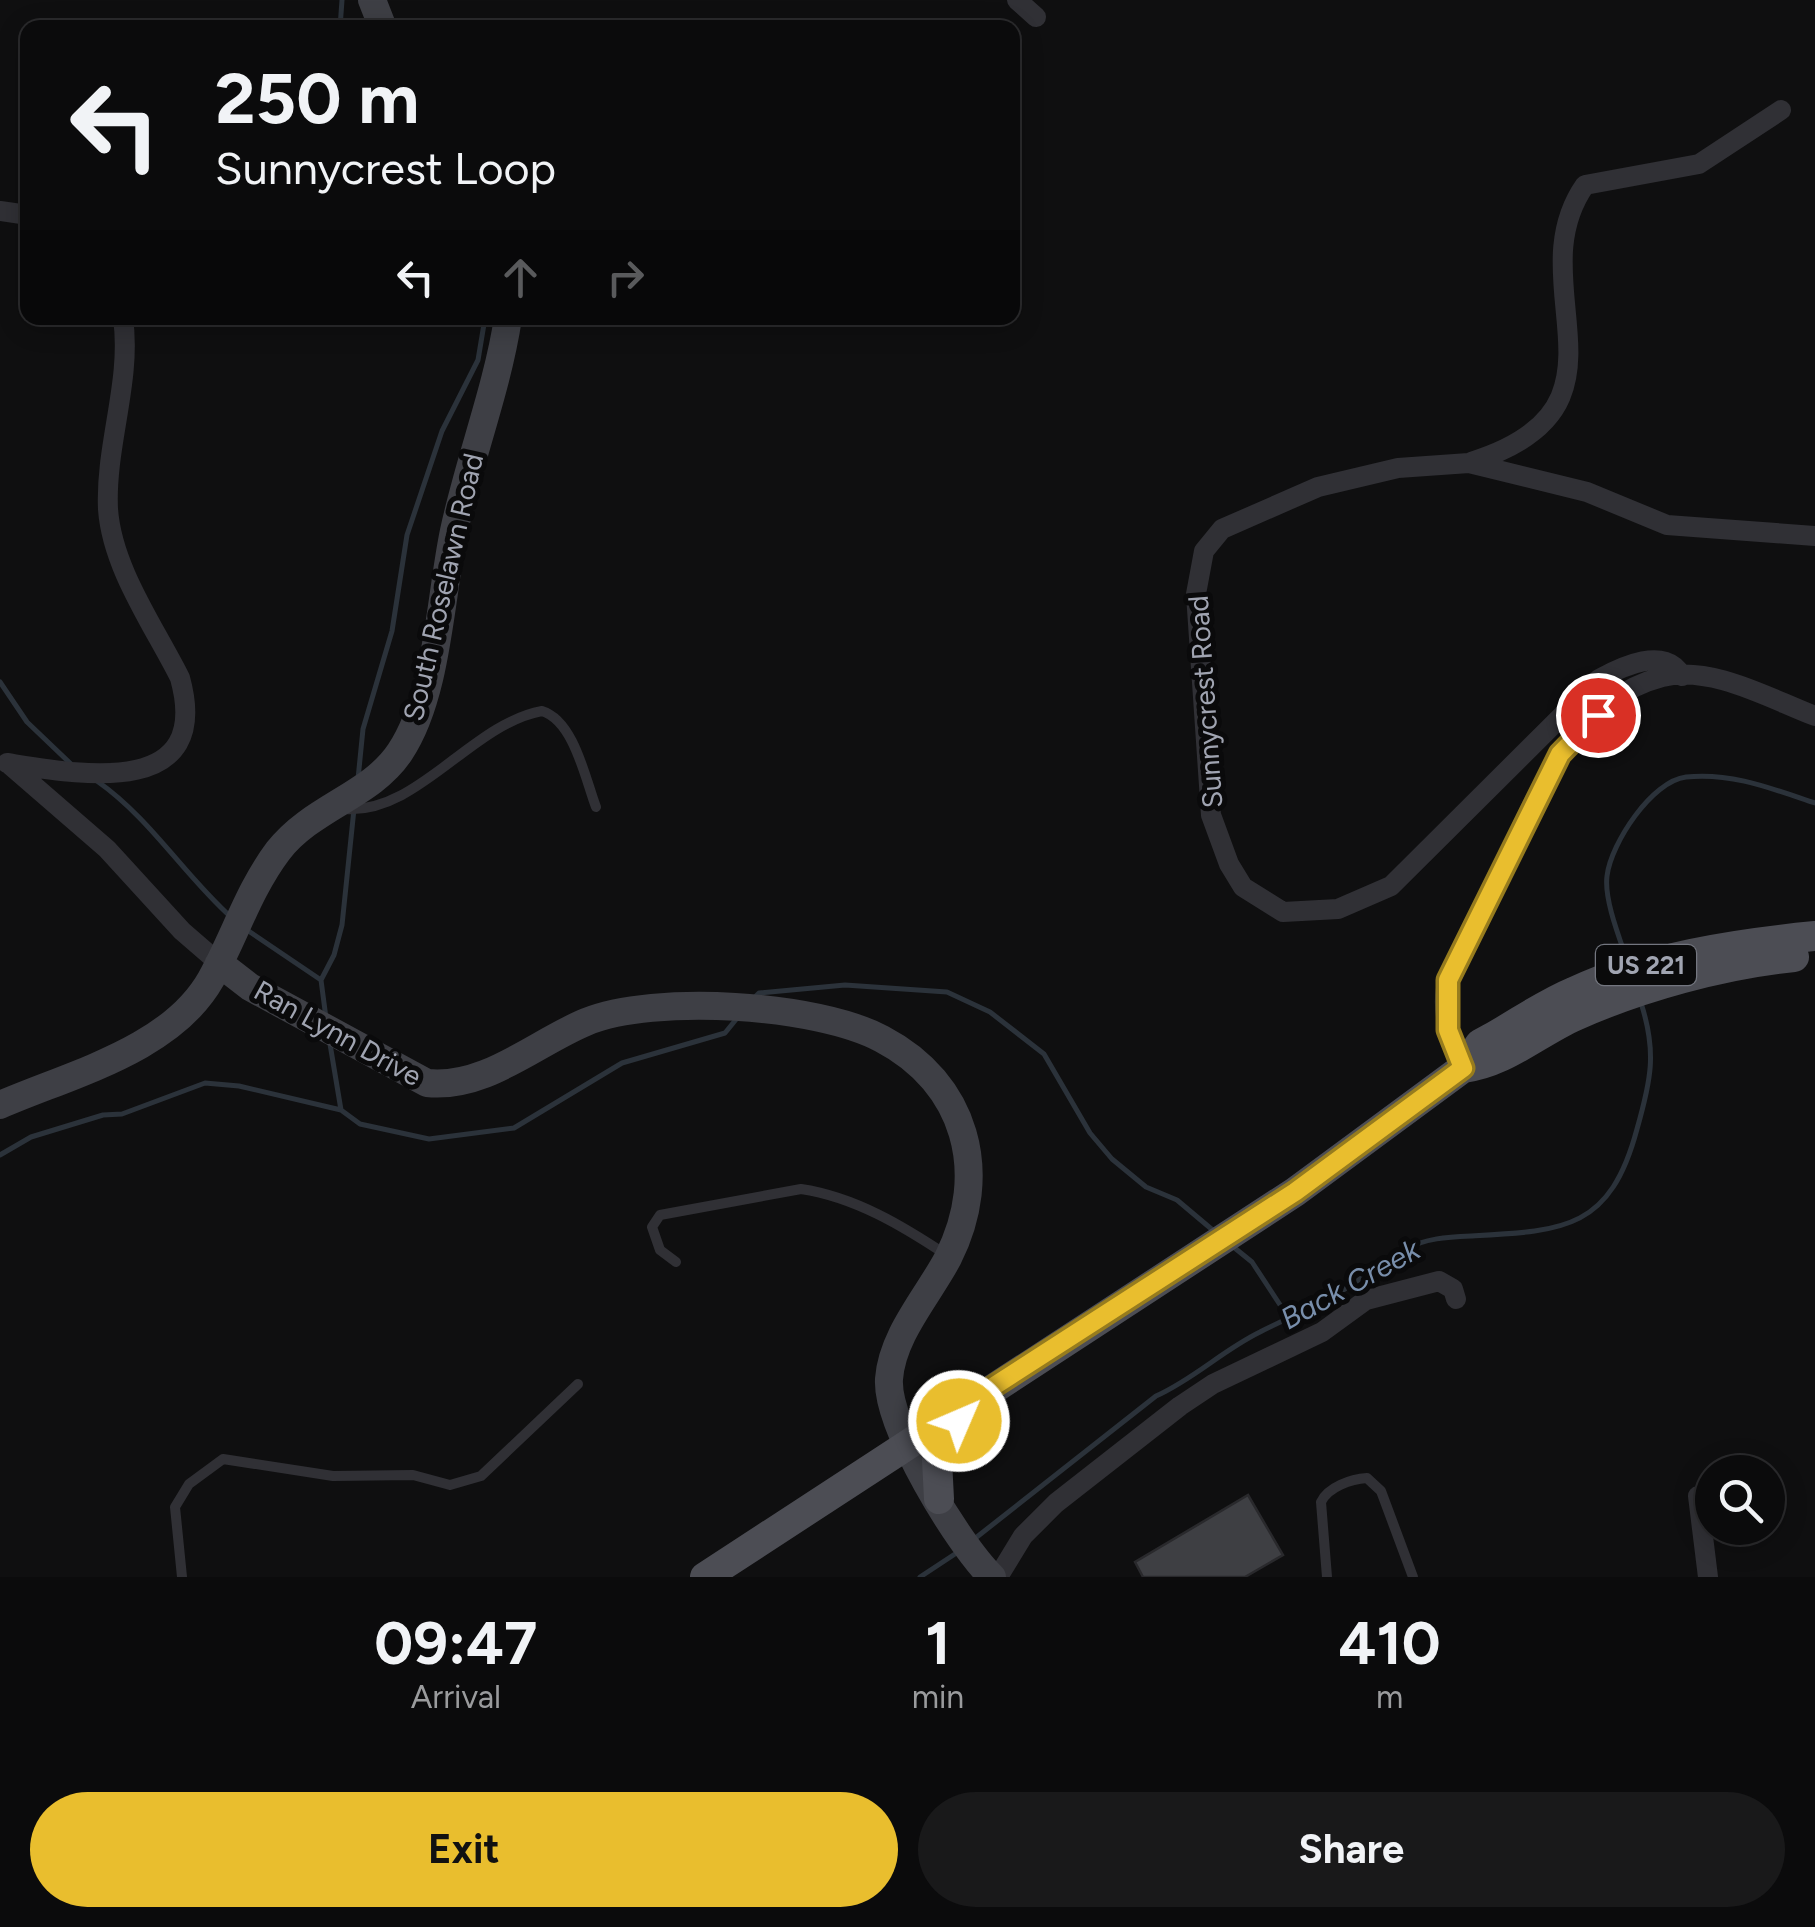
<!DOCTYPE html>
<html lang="en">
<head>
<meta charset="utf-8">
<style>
  body { margin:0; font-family:Figtree,sans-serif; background:#19191a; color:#f1f3f6; height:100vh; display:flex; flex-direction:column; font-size:38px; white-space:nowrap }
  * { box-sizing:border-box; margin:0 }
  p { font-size:32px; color:#9a9b9d }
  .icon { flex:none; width:55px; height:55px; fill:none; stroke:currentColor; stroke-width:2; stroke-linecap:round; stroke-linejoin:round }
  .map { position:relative; height:1577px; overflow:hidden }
  .sheet { display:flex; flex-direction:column; background:#0b0b0c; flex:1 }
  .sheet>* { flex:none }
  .banner { position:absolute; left:20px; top:20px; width:1000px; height:305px; border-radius:20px; box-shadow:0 5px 25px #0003,0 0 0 2px #2b2b2d; background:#0b0b0c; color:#f1f3f6; overflow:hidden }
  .controls { position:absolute; left:1695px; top:1455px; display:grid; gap:20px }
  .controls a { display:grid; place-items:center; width:90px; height:90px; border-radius:50%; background:#0b0b0c; box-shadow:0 5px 25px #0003,0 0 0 2px #2b2b2d; font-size:50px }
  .pin { position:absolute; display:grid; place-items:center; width:85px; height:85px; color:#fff; margin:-42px; border:5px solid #fff; border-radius:50%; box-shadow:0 2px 10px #0007 }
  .me { position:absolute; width:110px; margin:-55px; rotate:45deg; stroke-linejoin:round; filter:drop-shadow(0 0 8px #0008) }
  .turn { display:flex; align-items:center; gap:35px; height:210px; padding:0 30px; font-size:45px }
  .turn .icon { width:130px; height:130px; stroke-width:2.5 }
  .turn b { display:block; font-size:70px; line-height:85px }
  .lanes { display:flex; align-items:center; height:95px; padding:0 30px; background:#0003; justify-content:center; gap:50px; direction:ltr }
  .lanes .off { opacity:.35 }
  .eta { display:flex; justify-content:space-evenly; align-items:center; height:170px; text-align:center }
  .eta b { font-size:60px; font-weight:700; line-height:70px }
  .button { display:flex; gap:20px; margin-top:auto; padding:20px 30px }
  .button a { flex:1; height:115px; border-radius:60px; background:#e9be2e; color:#111; font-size:40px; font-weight:700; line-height:115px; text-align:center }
  .button a+a { background:#19191a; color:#f1f3f6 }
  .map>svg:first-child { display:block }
</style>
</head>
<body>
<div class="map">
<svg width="1815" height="1577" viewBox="0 0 1815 1577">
  <rect width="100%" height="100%" fill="#0f0f10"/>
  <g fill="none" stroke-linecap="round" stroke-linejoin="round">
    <!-- stream -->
    <path stroke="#2b323a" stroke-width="5" d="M340,28L342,0
      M0,682L27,722L71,764
      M358,779L363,729L392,631L407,535L442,431L478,360L485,318
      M97,781C151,819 183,874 232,918
      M244,928L321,980
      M1627,960C1619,937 1604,899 1607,876C1611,843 1652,781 1686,777C1731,772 1773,789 1815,803
      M755,997L759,993L845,985L947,992L990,1012L1044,1054L1090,1133L1112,1159L1146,1187L1177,1200L1215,1232
      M326,1018L321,980L334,955L342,925L354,809
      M330,1044L341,1110
      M0,1155L31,1137L103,1115L122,1114L205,1083L239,1086L341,1110L360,1124L429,1139L514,1128L622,1063L725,1033L738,1017
      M1231,1245L1252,1262L1288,1317
      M973,1540L1156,1396C1194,1379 1223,1350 1260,1332C1285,1319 1314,1308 1340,1292C1362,1279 1382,1262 1404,1250C1425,1238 1448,1237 1471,1236C1564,1231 1610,1230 1637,1129C1651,1080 1657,1052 1641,1003
      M920,1577L961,1550"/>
  </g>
  <!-- building -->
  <path fill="#3e3f43" stroke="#29292c" stroke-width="2.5" d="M1248,1495L1283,1555L1245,1577H1143L1135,1562Z"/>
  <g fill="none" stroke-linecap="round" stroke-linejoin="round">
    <!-- lane -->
    <path stroke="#303035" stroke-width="10" d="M345,809C418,814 471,724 542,711C574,721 585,778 596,807
      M676,1262L660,1250L652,1227L660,1215L801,1189C855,1197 903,1226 948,1256
      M182,1577L175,1507L189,1484L223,1459L333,1476L413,1475L450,1485L481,1476L578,1384
      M1327,1577L1321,1502C1328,1487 1351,1479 1367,1478L1381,1491L1413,1577"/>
    <!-- street -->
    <path stroke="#303035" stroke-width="20" d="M1017,0L1036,17
      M0,211L28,215
      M1471,462C1648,407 1515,285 1585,185L1699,164L1781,110
      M1682,676C1666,645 1621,667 1599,679L1391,886L1338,909L1283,912L1243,887L1229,864L1211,815L1196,594L1204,551L1222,529L1318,487L1398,468L1469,463L1587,492L1667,525L1815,536
      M7,763C76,774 214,801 180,678C154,626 112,568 108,509C105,445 132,381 123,318
      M10,765L107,849L182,931L219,963
      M1463,1068C1451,1042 1439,1009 1448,980C1456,954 1474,929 1486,905C1526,824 1561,703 1662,677C1712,665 1770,699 1815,716
      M1698,1496L1708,1577
      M998,1577L1023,1536L1056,1503L1180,1406L1213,1384L1322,1332L1366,1300L1439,1281L1453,1289L1456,1299"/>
    <!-- secondary -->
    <path stroke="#3e3f45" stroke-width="28" d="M372,0L383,28
      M219,963L250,987L427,1083C486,1089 535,1043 586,1022C654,994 817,1004 882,1039C966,1083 991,1173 948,1258C928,1296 892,1335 889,1379C886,1426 958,1544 992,1577
      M0,1105C71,1074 171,1050 211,979C235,936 248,891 278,851C312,807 371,796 400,752C438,695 440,597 454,531C469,460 497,390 508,318"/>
    <!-- primary -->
    <path stroke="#4c4d54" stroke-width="30" d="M1463,1068C1505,1063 1537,1033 1575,1016C1640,987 1723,964 1794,957
      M939,1499L937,1460L967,1410
      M705,1577L1295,1192L1463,1068L1480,1044L1491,1038C1518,1023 1544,1004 1573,992C1649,957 1732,944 1815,936"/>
  </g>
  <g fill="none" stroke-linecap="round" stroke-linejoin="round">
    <!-- route casing -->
    <g stroke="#977c1e" stroke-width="25">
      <path id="route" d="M959,1421L974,1399L1295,1192L1463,1068L1448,1030V980L1560,754L1598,715"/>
    </g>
    <!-- route -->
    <use href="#route" stroke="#e9be2e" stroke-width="18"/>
  </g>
  <g text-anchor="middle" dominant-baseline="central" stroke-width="10" stroke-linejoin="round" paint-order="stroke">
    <!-- shield labels -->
    <rect fill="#0a0a0b" stroke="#73767f" stroke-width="2.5" x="1596" y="945" width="100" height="40" rx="8"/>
    <g font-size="25" font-weight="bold" fill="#a0a4b1">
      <text x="1646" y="965">US 221</text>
    </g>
    <!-- street labels -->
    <g font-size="28" fill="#a0a4b1" stroke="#0a0a0b">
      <text transform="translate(443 587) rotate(-77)">South Roselawn Road</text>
      <text transform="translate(1205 702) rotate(-94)">Sunnycrest Road</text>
      <text transform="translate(338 1033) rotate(29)">Ran Lynn Drive</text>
    </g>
    <!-- water labels -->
    <g font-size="30" font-style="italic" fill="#788eab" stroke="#0a0a0b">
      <text transform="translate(1350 1284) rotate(-29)">Back Creek</text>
    </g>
  </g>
</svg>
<div class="controls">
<a><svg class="icon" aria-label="search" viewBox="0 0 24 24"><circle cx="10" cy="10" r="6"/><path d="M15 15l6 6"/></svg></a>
</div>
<div class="pin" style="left:1598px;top:715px;background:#d93025"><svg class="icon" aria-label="arrive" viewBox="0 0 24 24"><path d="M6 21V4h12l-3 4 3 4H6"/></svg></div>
<svg class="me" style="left:959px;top:1421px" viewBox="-20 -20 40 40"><circle r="17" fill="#e9be2e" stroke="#fff" stroke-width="3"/><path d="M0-11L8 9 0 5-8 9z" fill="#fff"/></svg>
<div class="banner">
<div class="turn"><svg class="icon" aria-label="left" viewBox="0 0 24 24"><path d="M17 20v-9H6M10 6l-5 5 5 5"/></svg><div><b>250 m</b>Sunnycrest Loop</div></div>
<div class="lanes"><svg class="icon" aria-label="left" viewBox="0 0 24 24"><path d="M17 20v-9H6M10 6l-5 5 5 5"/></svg><svg class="icon off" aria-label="ahead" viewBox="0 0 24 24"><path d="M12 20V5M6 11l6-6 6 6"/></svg><svg class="icon off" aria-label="right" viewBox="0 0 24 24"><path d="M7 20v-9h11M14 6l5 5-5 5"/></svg></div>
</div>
</div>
<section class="sheet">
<div class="eta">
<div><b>09:47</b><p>Arrival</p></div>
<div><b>1</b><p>min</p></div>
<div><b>410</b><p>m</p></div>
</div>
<div class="button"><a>Exit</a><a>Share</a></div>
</section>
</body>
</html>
